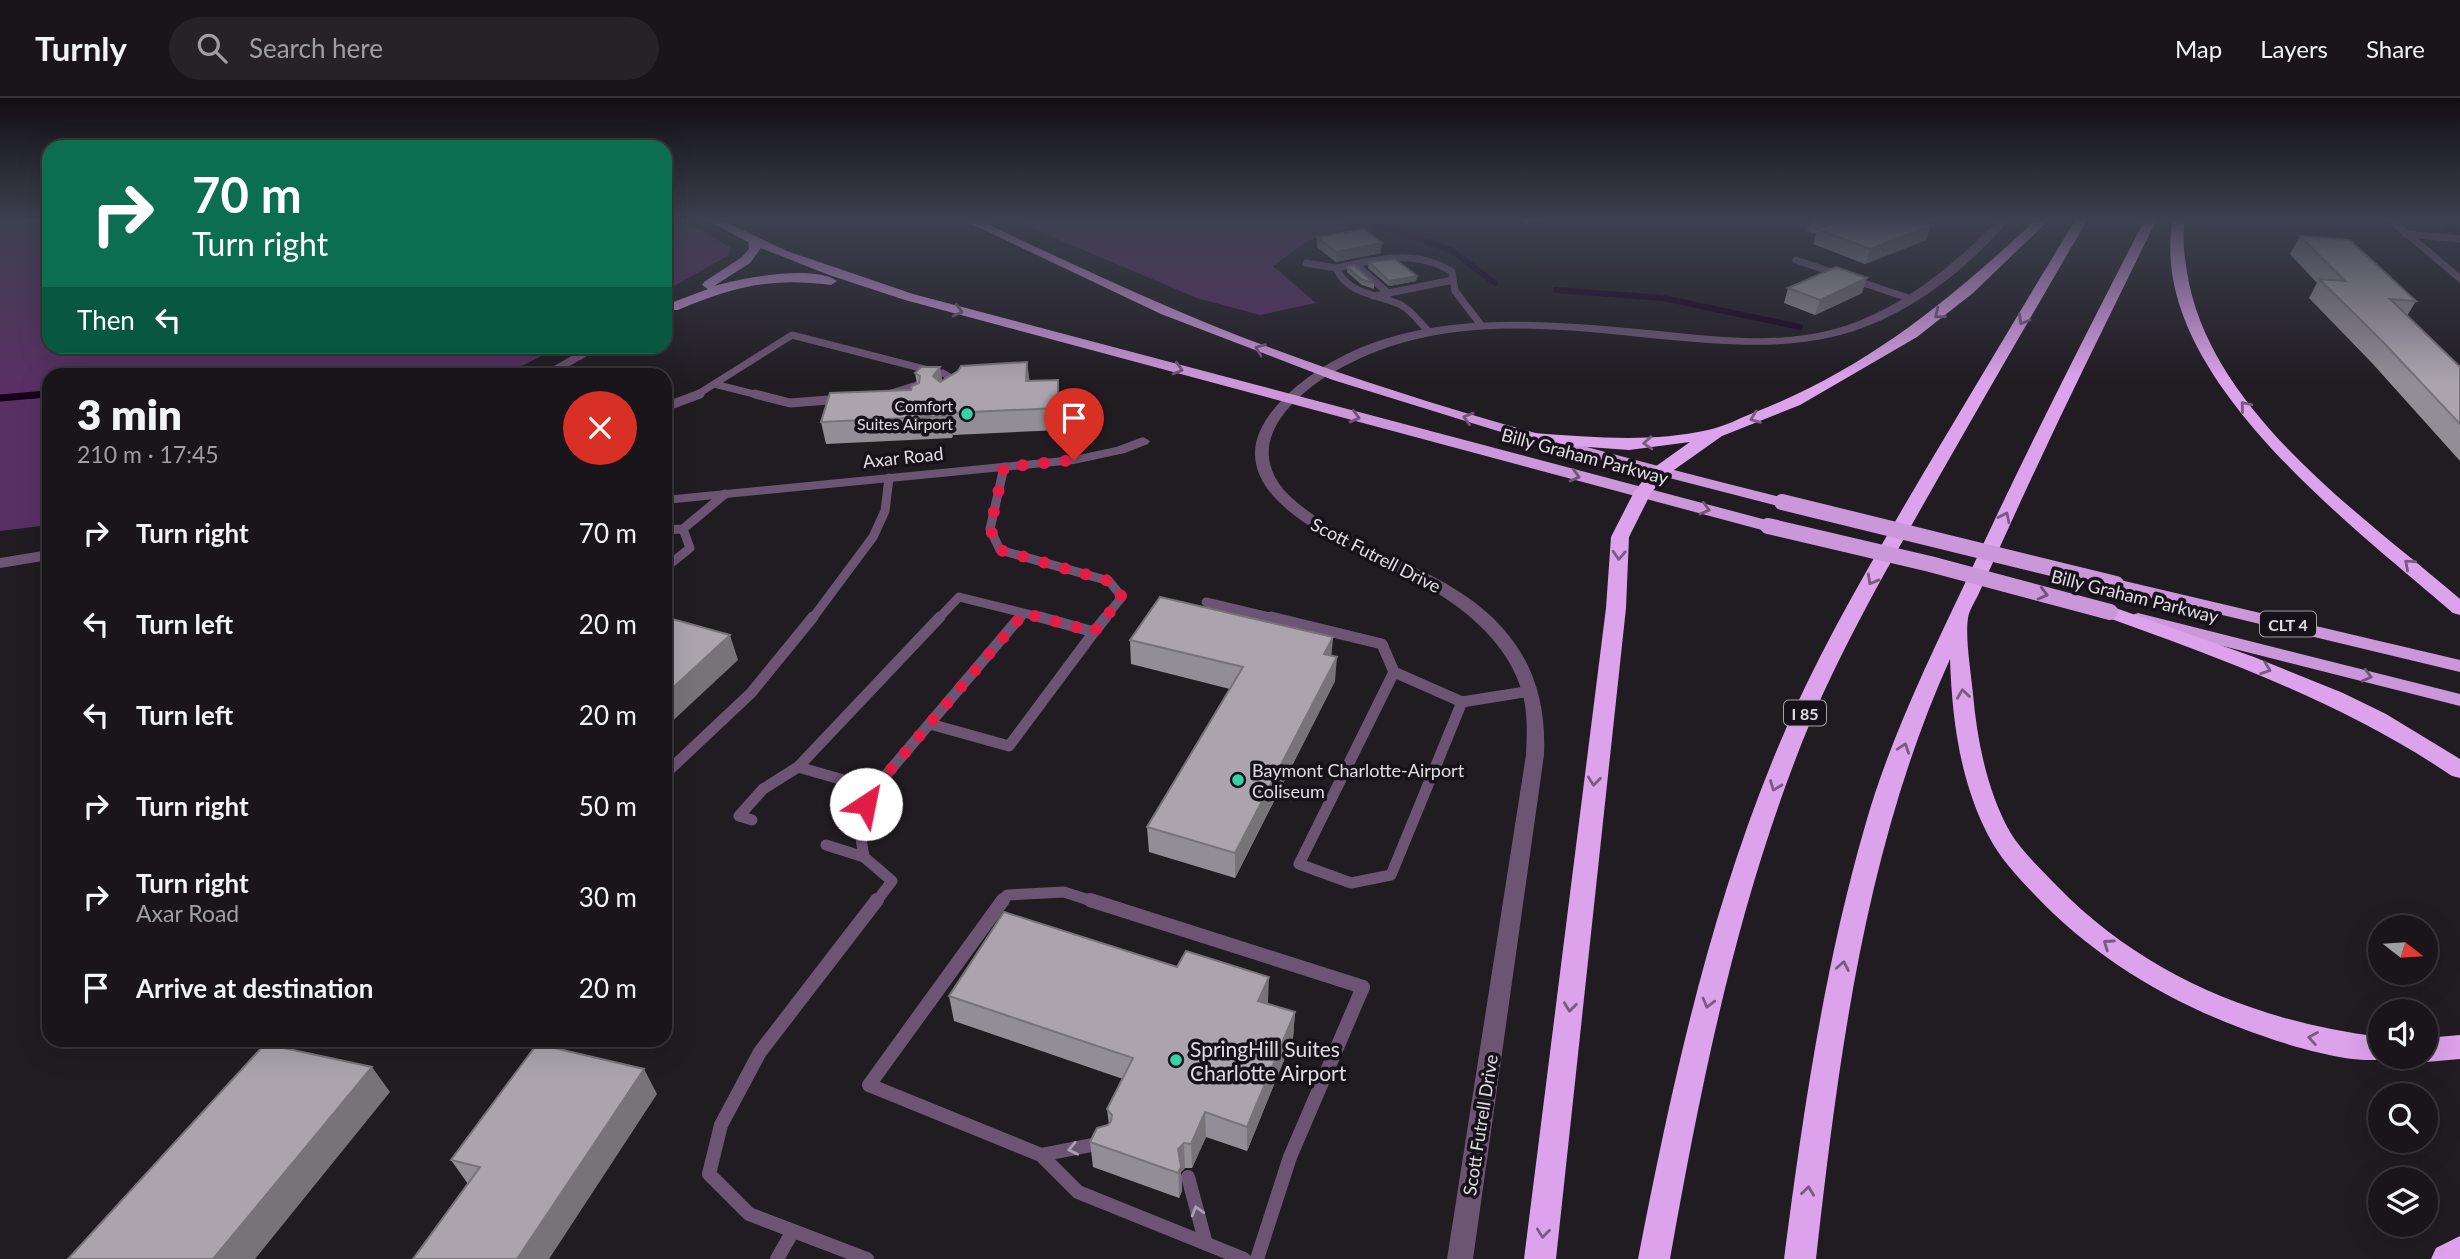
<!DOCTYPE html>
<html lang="en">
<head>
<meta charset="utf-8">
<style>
  body { margin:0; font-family:Lato,sans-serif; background:#262227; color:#f1f3f6; height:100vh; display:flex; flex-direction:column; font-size:26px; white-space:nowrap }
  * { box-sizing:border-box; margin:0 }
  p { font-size:23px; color:#9f9fa2 }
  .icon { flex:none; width:38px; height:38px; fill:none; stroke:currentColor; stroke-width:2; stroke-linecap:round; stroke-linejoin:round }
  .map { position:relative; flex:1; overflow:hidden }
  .side { position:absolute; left:42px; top:270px; width:630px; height:679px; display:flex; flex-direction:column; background:#19151a; border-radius:21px; box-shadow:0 7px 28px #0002,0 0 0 2px #373439 }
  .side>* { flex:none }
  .banner { position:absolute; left:42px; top:42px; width:630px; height:214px; border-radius:21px; box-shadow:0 7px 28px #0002,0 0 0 2px #373439; background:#0b6e4f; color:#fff; overflow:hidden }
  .needle { width:46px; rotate:107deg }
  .tools { position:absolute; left:2368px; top:817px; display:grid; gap:14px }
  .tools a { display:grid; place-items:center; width:70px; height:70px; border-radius:50%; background:#19151a; box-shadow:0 7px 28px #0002,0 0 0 2px #373439; font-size:35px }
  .pin { position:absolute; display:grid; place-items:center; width:60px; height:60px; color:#fff; margin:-72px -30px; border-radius:50% 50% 50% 0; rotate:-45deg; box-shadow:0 0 7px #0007 }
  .pin .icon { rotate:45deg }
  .me { position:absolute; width:77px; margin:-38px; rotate:34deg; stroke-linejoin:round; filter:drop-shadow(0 0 5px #0008) }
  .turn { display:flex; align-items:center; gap:24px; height:147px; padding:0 35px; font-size:32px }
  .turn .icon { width:91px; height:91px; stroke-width:2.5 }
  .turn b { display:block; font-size:49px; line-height:60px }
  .then { display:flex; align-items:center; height:66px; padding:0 35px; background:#0003; gap:14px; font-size:26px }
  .round { display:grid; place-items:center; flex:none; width:74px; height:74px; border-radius:37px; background:#262227 }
  .head { display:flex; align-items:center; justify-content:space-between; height:119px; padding:0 35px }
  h1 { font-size:42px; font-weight:800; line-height:52px }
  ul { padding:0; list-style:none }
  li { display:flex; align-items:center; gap:21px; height:91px; padding:0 35px }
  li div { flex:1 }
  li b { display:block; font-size:26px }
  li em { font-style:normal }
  header { display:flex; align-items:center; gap:42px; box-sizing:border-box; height:98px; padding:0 35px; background:#19151a; border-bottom:2px solid #373439 }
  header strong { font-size:33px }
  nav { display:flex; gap:38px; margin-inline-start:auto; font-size:24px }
  .search { width:490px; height:63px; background:#262227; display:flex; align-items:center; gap:18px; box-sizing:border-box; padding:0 24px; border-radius:38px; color:#9f9fa2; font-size:26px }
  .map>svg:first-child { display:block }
</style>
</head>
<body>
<header>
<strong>Turnly</strong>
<div class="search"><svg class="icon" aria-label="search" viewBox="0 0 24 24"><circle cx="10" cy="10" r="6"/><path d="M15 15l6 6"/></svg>Search here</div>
<nav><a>Map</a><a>Layers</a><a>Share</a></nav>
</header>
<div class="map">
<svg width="2460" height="1161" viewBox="0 0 2460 1161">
  <rect width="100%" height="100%" fill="#211c22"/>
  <!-- green -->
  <path fill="#593064" d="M0,121H49V248L559,249L506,276H49V427L0,433Z
    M665,121C687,121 711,138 730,149L729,157L665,193Z
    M1010,121H1337L1349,130L1309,142L1273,168L1316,205L1260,217L1197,200Z"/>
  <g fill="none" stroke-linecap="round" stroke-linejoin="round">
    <!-- stream-far1 -->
    <path stroke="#16001d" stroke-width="6" d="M1357,121L1451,152L1495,185
      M2439,121L2457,135
      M1556,192L1663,200L1800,229
      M26,298L49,296"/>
    <!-- stream -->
    <path stroke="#16001d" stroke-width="7" d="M0,300L47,296"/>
    <!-- service-far3 -->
    <path stroke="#6c5573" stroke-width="7" d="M2406,136L2460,141
      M1796,162L1908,200
      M1306,165L1336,170
      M1355,166L1388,195
      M1374,198L1453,182
      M1429,234C1420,225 1412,213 1401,207C1376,195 1349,198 1336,170C1376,162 1415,150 1452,174L1455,193L1481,227
      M943,275L958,284V287
      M714,286L762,298
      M888,296L923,285
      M695,298L792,237L932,273"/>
    <!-- service-far2 -->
    <path stroke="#6c5573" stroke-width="9" d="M755,296L790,305L841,301
      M665,309L700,296
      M1004,369L990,431L1000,452L1109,483L1122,499L1104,521
      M665,432L683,431
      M665,470L690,450L683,431L725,396
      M1206,504L1278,521
      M1024,515L1047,521
      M812,521L873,439L885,413L889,380
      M938,521L959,499L1024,515L1019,521"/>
    <!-- service-far1 -->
    <path stroke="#6c5573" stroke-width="11" d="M1040,519L1094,534L1106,519
      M1271,519L1382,546L1394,574
      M1394,574L1462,604L1391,777L1351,785L1299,766Z
      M1462,604L1531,593
      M930,626L1009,648L1094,534
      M665,676L751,595L813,519
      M875,691L798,669L940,519
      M752,722L739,718L763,691L798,669
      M826,747L864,759
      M876,804L892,783L864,759L858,721L886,677L1020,519
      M1002,804L1007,797L1064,794L1095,804"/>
    <!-- service -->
    <path stroke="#6c5573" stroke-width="14" d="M1003,802L869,987L1041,1057L1078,1094L1244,1161
      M1090,802L1363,889L1290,1059L1257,1161
      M1041,1057L1102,1045
      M1188,1079L1206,1146
      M777,1161L793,1133
      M867,1161L749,1116L709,1076L721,1027L760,954L877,802"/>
    <!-- minor -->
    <path fill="#6c5573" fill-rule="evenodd" d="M1143,339L1150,343L1148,346L1125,355L1074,366L665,406V398L1074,358L1116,349Z"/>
    <!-- tertiary -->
    <path fill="#6c5573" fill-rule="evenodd" d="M1999,121H2010C1966,174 1900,224 1832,239C1776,252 1717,246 1660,241C1564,231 1462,218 1370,256C1347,266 1323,278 1304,295C1286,310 1266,334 1269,360C1272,383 1287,397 1304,410C1341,439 1387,456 1428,476C1506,515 1548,569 1544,657L1473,1161H1447L1526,657C1527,636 1528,614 1522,594C1510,552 1477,521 1442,498C1393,466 1257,425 1255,357C1254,330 1277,305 1297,288C1396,205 1540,222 1659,233C1715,239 1776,246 1831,232C1897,215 1953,168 1999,121Z
      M2384,121H2395L2460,176V185Z
      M589,248H605L555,276H540Z
      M49,452V462L0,470V460Z"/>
    <!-- trunk -->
    <path fill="#cc97da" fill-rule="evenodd" d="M705,121H719L787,153L913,196L1774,424L1776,428L1774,432H1762L905,202L829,177L761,150L750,165L714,188C741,180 814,166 837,183L831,187C771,179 733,189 678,212H668V206L708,191L702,187L704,184L742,159L749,151L748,144Z
      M961,121H976C1073,166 1170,213 1271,250C1439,313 1613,357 1788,401L1790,404L1782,409L1553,350L1333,282L1161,216Z
      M2116,481L2460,562V574L2110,490L2107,486Z
      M2138,515L2460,596V608L2132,525L2129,521L2132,517Z"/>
    <!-- motorway -->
    <path fill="#dca2ec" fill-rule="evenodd" d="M2037,121H2050L1973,195L1917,239L1800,307L1722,338L1664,379L1651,395L1629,439L1626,510L1556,1161H1524L1606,510L1611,439L1634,394L1652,371L1690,344L1629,352L1533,345L1525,340L1533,335C1592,339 1650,345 1708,332C1724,329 1742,319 1758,313C1871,268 1949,202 2037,121Z
      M2076,121H2088C2038,206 1989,291 1940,377C1888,469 1834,561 1796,660C1734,821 1700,992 1670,1161H1638C1671,991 1708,820 1774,659C1814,560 1869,468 1923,376C1974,291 2024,206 2076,121Z
      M2145,121H2157C2107,223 2056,325 2009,429C1999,451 1989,473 1979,495C1976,502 1969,512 1968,520C1965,540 1971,574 1973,596C1977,642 1987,693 2010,734C2022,754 2041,771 2057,788C2143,877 2259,924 2380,939V959H2390C2365,970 2293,949 2266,939C2177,909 2098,864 2033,795C2016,777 1999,759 1988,737C1960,683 1952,621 1950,561C1865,750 1839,957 1816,1161H1784C1803,1015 1824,870 1865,728C1889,643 1929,561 1967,481C2023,359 2084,240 2145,121Z
      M2173,121H2185C2182,139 2184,156 2187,174C2209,313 2360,415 2460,501V517L2453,515C2352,427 2144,274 2173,121Z
      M2110,508L2254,559L2343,595L2386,616L2460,661V680L2452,678C2344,605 2225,562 2103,518L2100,514L2103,510Z
      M2460,937V961L2426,964L2416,960L2426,959V940Z
      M2460,1138V1161H2431L2436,1150Z"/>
    <!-- trunk-bridge -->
    <path stroke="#cc97da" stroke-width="16" d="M1782,404L2116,486
      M1768,428L1930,466L2110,514"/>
  </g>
  <!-- wall -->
  <path fill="#938d95" d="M1519,121H1560L1526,126Z
    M1811,121H1912L1926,142L1865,166L1813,146L1816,136L1807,133Z
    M2300,138L2416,203L2407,218L2460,269V363L2372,265L2309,200L2317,185L2290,156Z
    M1317,139L1381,155L1336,164L1317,149Z
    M1369,164L1417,178L1416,183L1389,188L1368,170Z
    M1347,169L1374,185V191L1362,187L1347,174Z
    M1788,190L1862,195L1815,217L1784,205Z
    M1027,264L1029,283L1060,303V332L953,337L952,340L826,346L821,324L911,292L917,286L915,275L940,269L942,283Z
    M1130,542L1331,557L1335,583L1235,780L1149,754L1147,729L1230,591L1131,566Z
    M949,898L1268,904L1267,906L1295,914L1293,940L1247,1053L1206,1039L1192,1070H1185L1181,1074L1182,1093L1179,1100L1093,1069L1090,1044L1109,1027L1107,1011L1123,981L954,923Z
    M657,996L468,1086L451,1062Z"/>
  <!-- shaded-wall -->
  <path fill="#787379" d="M1527,121H1560L1526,126Z
    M1688,121H1706L1687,124Z
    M1931,127L1926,142L1865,166L1870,151Z
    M1382,145L1381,155L1336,164V154Z
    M1417,178L1416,183L1389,188V183Z
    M1867,180L1862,195L1815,217L1820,202Z
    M1027,264L1030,286L1026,283Z
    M940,269L943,290L933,278Z
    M1058,282L1060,303V332L1058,310Z
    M950,315L953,337L952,340L949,318Z
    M730,537L738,562L665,630V597Z
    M1333,539L1331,564L1324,556Z
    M1337,559L1335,583L1235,780V755Z
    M1269,879L1268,904L1257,928L1258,903Z
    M1295,914L1293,940L1247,1053V1029Z
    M372,969L390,994L255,1161H213Z
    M644,971L657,996L549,1161H517Z
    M1205,1014L1206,1039L1192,1070L1191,1046Z
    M1184,1045L1185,1070L1181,1074L1182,1093L1179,1100L1178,1051Z"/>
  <!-- building -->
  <path fill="#aba4ad" stroke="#787379" stroke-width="2" d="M1818,121H1912L1931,127L1870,151L1817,131L1832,126Z
    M1364,131L1382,145L1336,154L1317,139Z
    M2300,138L2350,142L2416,203L2390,201L2460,269V326L2384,245L2319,181L2345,183Z
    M1395,161L1417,178L1389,183L1369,164Z
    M1354,167L1374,185L1362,182L1347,169Z
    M1836,169L1867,180L1820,202L1788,190Z
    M1027,264L1026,283L1058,282V310L950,315L949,318L821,324L830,295L911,292L912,288L919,285L920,278L915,275L921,269H940L933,278L940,284L958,273L961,268Z
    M1160,499L1333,539L1324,556L1337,559L1235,755L1147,729L1243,569L1130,542Z
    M665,519L730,537L665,597Z
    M1004,814L1177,869L1186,853L1269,879L1258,903L1295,914L1247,1029L1205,1014L1191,1046L1184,1045L1178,1051L1181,1069L1178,1075L1090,1044L1097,1030L1108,1027L1111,1023L1112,1017L1107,1011L1133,960L949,898Z
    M265,946L372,969L213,1161H68Z
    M537,946L644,971L517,1161H413L480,1069L451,1062Z"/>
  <!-- one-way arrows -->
  <defs><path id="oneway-chevron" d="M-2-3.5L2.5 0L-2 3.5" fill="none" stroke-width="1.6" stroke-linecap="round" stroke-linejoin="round" transform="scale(1.75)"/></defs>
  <g stroke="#72547a">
    <use href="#oneway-chevron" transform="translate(958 213) rotate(15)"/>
    <use href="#oneway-chevron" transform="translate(1260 251) rotate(-159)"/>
    <use href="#oneway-chevron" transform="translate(1178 271) rotate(16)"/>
    <use href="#oneway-chevron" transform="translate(1355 319) rotate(15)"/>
    <use href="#oneway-chevron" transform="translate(1468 320) rotate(-163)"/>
    <use href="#oneway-chevron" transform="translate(1575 378) rotate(15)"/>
    <use href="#oneway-chevron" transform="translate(1705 411) rotate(15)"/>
    <use href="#oneway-chevron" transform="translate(2043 496) rotate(15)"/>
    <use href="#oneway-chevron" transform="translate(2367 578) rotate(14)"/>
  </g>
  <g stroke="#7a5a82">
    <use href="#oneway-chevron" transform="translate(1939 216) rotate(141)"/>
    <use href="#oneway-chevron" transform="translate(2023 222) rotate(120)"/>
    <use href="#oneway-chevron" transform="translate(2245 308) rotate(-130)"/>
    <use href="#oneway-chevron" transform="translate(1755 320) rotate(159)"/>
    <use href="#oneway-chevron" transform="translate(1648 345) rotate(176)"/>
    <use href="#oneway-chevron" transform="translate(2005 419) rotate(-64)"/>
    <use href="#oneway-chevron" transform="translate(1619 457) rotate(93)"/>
    <use href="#oneway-chevron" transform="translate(2409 466) rotate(-139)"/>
    <use href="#oneway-chevron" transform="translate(1872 482) rotate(119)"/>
    <use href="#oneway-chevron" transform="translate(2266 571) rotate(20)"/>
    <use href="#oneway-chevron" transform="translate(1963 596) rotate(-98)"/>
    <use href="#oneway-chevron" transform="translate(1904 650) rotate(-71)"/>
    <use href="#oneway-chevron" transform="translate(1594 683) rotate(96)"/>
    <use href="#oneway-chevron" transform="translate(1775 688) rotate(111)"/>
    <use href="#oneway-chevron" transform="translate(2108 846) rotate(-145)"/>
    <use href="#oneway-chevron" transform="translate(1843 868) rotate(-79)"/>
    <use href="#oneway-chevron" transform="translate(1708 905) rotate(105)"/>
    <use href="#oneway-chevron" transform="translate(1570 909) rotate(97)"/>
    <use href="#oneway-chevron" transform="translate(2313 940) rotate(-170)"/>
    <use href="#oneway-chevron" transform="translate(1808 1093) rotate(-83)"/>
    <use href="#oneway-chevron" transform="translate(1543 1135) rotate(96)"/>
  </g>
  <g stroke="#ac9fb0">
    <use href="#oneway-chevron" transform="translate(1073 1051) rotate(168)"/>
    <use href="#oneway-chevron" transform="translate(1197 1113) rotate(-106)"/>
  </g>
  <!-- sky -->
  <linearGradient id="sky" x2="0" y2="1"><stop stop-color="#120f13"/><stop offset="0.43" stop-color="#3d404f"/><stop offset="1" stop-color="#3d404f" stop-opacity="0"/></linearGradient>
  <rect width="2460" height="283" fill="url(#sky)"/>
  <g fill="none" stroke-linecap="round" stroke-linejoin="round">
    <!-- route -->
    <path stroke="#e11d48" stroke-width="12" stroke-dasharray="0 21.6" d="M866,706L886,677L1024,515L1094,534L1122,499L1109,483L1000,452L990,431L1004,369L1074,362"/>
  </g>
  <!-- markers -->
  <g fill="#35d4a7" stroke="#171219" stroke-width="2.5">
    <circle cx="967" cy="316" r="7"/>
    <circle cx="1238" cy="682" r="7"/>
    <circle cx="1176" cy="962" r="7"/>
  </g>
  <g text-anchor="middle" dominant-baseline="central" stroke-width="7" stroke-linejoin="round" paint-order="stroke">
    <!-- far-poi labels -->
    <g font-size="16" fill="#e0dce1" stroke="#171219" text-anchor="end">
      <text x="953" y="307">Comfort<tspan x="953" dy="18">Suites Airport</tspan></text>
    </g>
    <!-- shield labels -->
    <g fill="#171219" stroke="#a49fa5" stroke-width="2">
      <rect x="2260" y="513.5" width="56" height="25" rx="5"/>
      <rect x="1784" y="602.5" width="42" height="25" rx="5"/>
    </g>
    <g font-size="16" font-weight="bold" fill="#e0dce1">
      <text x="2288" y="526">CLT 4</text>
      <text x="1805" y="615">I 85</text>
    </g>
    <!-- street labels -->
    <g font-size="18" fill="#e0dce1" stroke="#171219">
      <text transform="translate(1585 358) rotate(15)">Billy Graham Parkway</text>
      <text transform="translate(903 359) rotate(-6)">Axar Road</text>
      <text transform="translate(1376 457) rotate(27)">Scott Futrell Drive</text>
      <text transform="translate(2135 498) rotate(14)">Billy Graham Parkway</text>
      <text transform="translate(1480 1027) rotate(-81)">Scott Futrell Drive</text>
    </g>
    <!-- poi labels -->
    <g font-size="18" fill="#e0dce1" stroke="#171219" text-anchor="start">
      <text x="1252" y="672">Baymont Charlotte-Airport<tspan x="1252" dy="21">Coliseum</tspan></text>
    </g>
    <!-- near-poi labels -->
    <g font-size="21" fill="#e0dce1" stroke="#171219" text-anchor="start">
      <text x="1190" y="950">SpringHill Suites<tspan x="1190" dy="24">Charlotte Airport</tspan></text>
    </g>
  </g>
</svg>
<div class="tools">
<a><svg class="needle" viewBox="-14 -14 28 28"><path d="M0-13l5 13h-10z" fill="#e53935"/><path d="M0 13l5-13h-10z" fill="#9f9fa2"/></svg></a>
<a><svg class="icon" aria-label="sound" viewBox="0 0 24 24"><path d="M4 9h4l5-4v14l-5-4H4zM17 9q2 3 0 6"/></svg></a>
<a><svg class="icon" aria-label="search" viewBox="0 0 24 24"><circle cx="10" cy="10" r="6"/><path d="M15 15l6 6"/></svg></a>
<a><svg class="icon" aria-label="layers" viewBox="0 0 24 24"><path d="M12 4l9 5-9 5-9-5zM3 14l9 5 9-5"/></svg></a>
</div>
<div class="pin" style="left:1074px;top:362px;background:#d93025"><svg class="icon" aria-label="arrive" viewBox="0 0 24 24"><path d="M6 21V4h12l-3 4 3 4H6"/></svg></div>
<svg class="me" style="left:866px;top:706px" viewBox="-20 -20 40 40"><circle r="19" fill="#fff"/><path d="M0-13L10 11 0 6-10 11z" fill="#e11d48"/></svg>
<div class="banner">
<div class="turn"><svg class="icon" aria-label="right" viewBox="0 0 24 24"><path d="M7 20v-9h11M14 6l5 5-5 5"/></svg><div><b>70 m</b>Turn right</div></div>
<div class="then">Then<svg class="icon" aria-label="left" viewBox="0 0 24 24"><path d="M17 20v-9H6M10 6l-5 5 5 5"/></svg></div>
</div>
<section class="side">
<div class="head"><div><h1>3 min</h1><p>210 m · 17:45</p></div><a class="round" style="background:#d93025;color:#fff"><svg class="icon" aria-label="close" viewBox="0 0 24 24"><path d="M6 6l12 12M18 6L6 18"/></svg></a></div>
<ul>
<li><svg class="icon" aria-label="right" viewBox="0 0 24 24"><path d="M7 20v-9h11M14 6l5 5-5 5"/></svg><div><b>Turn right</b></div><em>70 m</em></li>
<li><svg class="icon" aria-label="left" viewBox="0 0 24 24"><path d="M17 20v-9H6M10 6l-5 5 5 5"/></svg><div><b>Turn left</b></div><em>20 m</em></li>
<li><svg class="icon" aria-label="left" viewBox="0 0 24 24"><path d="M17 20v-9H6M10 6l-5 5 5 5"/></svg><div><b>Turn left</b></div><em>20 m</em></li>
<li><svg class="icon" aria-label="right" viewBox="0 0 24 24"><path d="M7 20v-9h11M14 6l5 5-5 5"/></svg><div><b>Turn right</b></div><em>50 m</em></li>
<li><svg class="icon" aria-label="right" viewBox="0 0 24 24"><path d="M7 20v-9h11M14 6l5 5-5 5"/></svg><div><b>Turn right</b><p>Axar Road</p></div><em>30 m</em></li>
<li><svg class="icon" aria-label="arrive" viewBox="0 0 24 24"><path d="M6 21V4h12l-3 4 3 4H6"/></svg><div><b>Arrive at destination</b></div><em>20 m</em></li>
</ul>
</section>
</div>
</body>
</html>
